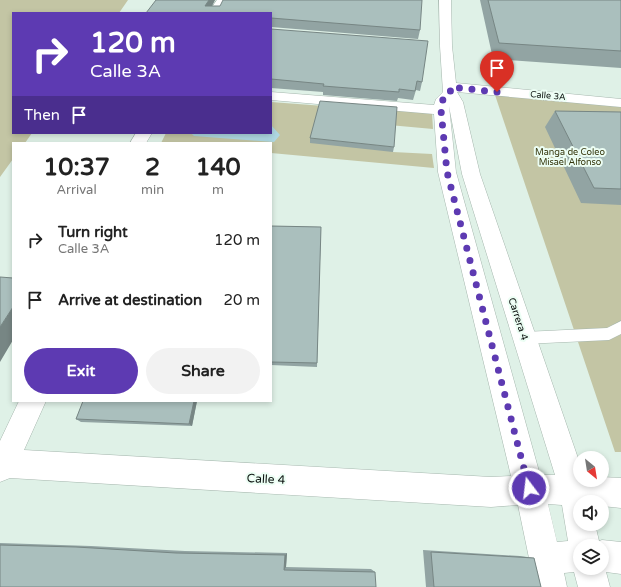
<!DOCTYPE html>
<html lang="en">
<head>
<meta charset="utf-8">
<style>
  body { margin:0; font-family:"Varela Round",sans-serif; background:#f2f2f2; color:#222; height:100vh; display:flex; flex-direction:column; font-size:15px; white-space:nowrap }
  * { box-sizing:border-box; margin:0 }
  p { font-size:13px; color:#767676 }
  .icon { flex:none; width:22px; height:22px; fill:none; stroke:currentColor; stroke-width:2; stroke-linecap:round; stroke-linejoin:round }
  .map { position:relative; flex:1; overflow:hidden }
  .drawer { position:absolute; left:12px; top:142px; width:260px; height:260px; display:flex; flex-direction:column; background:#fff; border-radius:0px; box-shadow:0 2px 6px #0003 }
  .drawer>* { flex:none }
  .banner { position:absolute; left:12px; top:12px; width:260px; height:122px; border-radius:0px; box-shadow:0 2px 6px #0003; background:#5d3ab2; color:#fff; overflow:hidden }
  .needle { width:26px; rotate:150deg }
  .controls { position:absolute; left:573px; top:451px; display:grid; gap:8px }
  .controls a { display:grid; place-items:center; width:36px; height:36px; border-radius:50%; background:#fff; box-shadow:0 2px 6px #0003; font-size:20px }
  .pin { position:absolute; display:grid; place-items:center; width:34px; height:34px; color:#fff; margin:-41px -17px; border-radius:50% 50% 50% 0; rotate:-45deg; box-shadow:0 0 4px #0007 }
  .pin .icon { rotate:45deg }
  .me { position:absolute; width:44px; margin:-22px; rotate:345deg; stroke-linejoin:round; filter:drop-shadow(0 0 3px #0008) }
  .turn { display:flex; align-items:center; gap:14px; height:84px; padding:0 12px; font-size:18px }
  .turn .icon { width:52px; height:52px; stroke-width:2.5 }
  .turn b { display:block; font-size:28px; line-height:34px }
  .then { display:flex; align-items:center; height:38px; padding:0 12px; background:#0003; gap:8px; font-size:15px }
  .eta { display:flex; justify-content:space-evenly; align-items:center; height:68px; text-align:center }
  .eta b { font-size:24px; font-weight:700; line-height:28px }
  .primary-button { display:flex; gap:8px; margin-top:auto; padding:8px 12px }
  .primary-button a { flex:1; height:46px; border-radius:24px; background:#5d3ab2; color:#fff; font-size:16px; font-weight:700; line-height:46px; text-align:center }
  .primary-button a+a { background:#f2f2f2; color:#222 }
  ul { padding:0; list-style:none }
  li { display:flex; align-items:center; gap:12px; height:60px; padding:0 12px }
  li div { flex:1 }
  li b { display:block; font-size:15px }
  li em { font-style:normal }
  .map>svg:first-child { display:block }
</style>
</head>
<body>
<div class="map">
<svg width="621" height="587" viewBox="0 0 621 587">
  <rect width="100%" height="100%" fill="#dff1e7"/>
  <!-- green -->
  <path fill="#c3c5a4" d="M0,0H128L119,13H13V133H32L25,143H13V159L0,177Z
    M495,95L621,107V452H615Z
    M271,102L377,110L393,152L432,154L434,168L271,153V143H161L166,133H271Z
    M379,109L432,113L433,129L378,124Z"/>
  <!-- water -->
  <path fill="#aed8e2" d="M271,125L280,135L274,142L194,136L191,133H271Z"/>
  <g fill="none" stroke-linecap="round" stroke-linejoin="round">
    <!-- lane casing -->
    <g stroke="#a6b7ae" stroke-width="1">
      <path id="lane" d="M621,321V334L609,340L524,344L519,342L518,338L519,334L524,332L607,328Z"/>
    </g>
    <!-- street casing -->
    <g stroke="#a6b7ae" stroke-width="1">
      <path id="street" d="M217,0H229L220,13H208Z
        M439,0H451L452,46L456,83L621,99V107L457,92L463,102L480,174L580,464V480H602V477L621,478V508L602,506V502H580V524H595L599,541L602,540L621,542V574L606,572L610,587H578L574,572L564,573L567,587H535L518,505L491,507L10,478L0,482V441L19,401H46L24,450L491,477L511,476L438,172L434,114L271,100V92L434,105L436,99L443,92L440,46ZM449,106L462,174L555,475H540L456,172ZM548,504L562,505L568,541L557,542ZM580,546H602V568H580Z
        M136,133H152L146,143H130Z"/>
    </g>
    <!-- lane -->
    <use href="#lane" fill="#fff" fill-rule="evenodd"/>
    <!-- street -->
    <use href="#street" fill="#fff" fill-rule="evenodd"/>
  </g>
  <!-- wall -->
  <path fill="#92a4a3" d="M215,0L212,6L420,30L418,39L271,27V13H146Z
    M480,0H621V68L493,59Z
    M271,29L422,82L420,91L416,90L413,100L398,98L397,101L323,95V92L271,88Z
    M555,111L621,112V205L581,203L545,127Z
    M310,138L394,147L393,152L310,143Z
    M271,226L321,227L317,367L271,365Z
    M83,401H197L192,426L81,422L76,419Z
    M0,543L91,546L185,551L287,553L286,567L371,569L375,572L0,587Z
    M423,550L520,556L534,558L541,587H426Z"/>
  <!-- shaded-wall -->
  <path fill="#778684" d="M209,0H215L208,13L205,6Z
    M13,307V340L0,362V327Z
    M194,401H197L192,426L189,424Z
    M287,553L286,567L284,570L285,555Z"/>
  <!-- building -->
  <path fill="#aabfbd" stroke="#778684" d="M156,0H209L205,6H220L223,0H422L420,30L271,18V13H146Z
    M488,0H621V51L499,43Z
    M271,29L428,41L422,82L417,81L415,91L399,89V92L323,86L324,84L271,79Z
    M320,101L397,107L394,147L310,138Z
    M555,111L621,112V189L594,188Z
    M271,226L321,227L317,363L271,362Z
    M0,277L13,278V307L0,327Z
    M83,401H194L189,424L76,419Z
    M0,545L76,547L176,553L285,555L284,570L375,572L376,587H0Z
    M431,552L534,558L541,587H434Z"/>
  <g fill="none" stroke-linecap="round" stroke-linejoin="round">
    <!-- route -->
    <path stroke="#5d3ab2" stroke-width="7" stroke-dasharray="0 12.6" d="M497,92L451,87L450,94L443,99L441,110L447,172L529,488"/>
  </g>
  <g text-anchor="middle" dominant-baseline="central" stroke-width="4" stroke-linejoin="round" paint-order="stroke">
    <!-- far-street labels -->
    <g font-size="9" fill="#0c120f" stroke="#ecfef4">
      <text transform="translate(548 96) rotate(5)">Calle 3A</text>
    </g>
    <!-- far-park labels -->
    <g font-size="9" fill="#323309" stroke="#ecfef4">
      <text x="570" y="152">Manga de Coleo<tspan x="570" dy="10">Misael Alfonso</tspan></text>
    </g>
    <!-- street labels -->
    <g font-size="10" fill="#0c120f" stroke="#ecfef4">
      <text transform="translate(518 319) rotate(72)">Carrera 4</text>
    </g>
    <!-- near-street labels -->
    <g font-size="12" fill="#0c120f" stroke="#ecfef4">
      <text transform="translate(266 479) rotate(3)">Calle 4</text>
    </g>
  </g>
</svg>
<div class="controls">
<a><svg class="needle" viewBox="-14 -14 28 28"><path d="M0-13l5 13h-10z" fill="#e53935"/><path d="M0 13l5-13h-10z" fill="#767676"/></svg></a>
<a><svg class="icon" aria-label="sound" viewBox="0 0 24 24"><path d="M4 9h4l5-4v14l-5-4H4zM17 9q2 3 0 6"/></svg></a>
<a><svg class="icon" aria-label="layers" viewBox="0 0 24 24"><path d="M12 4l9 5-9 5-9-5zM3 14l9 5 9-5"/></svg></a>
</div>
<div class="pin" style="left:497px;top:92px;background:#d93025"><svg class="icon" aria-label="arrive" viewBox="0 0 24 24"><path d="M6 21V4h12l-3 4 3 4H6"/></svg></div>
<svg class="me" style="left:529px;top:488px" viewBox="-20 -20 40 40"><circle r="17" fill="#5d3ab2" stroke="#fff" stroke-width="3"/><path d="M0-11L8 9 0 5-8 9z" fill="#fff"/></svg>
<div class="banner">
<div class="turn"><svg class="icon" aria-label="right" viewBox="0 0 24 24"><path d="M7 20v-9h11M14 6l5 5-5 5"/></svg><div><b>120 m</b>Calle 3A</div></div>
<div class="then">Then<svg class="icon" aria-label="arrive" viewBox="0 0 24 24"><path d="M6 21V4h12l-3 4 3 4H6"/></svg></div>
</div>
<section class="drawer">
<div class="eta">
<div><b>10:37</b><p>Arrival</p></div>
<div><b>2</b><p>min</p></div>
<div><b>140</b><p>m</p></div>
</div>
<ul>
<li><svg class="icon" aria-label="right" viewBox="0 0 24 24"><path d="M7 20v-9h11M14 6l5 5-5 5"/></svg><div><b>Turn right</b><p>Calle 3A</p></div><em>120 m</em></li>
<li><svg class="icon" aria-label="arrive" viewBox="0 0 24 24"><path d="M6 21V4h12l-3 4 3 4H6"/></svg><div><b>Arrive at destination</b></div><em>20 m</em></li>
</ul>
<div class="primary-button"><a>Exit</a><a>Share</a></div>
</section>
</div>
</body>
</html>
